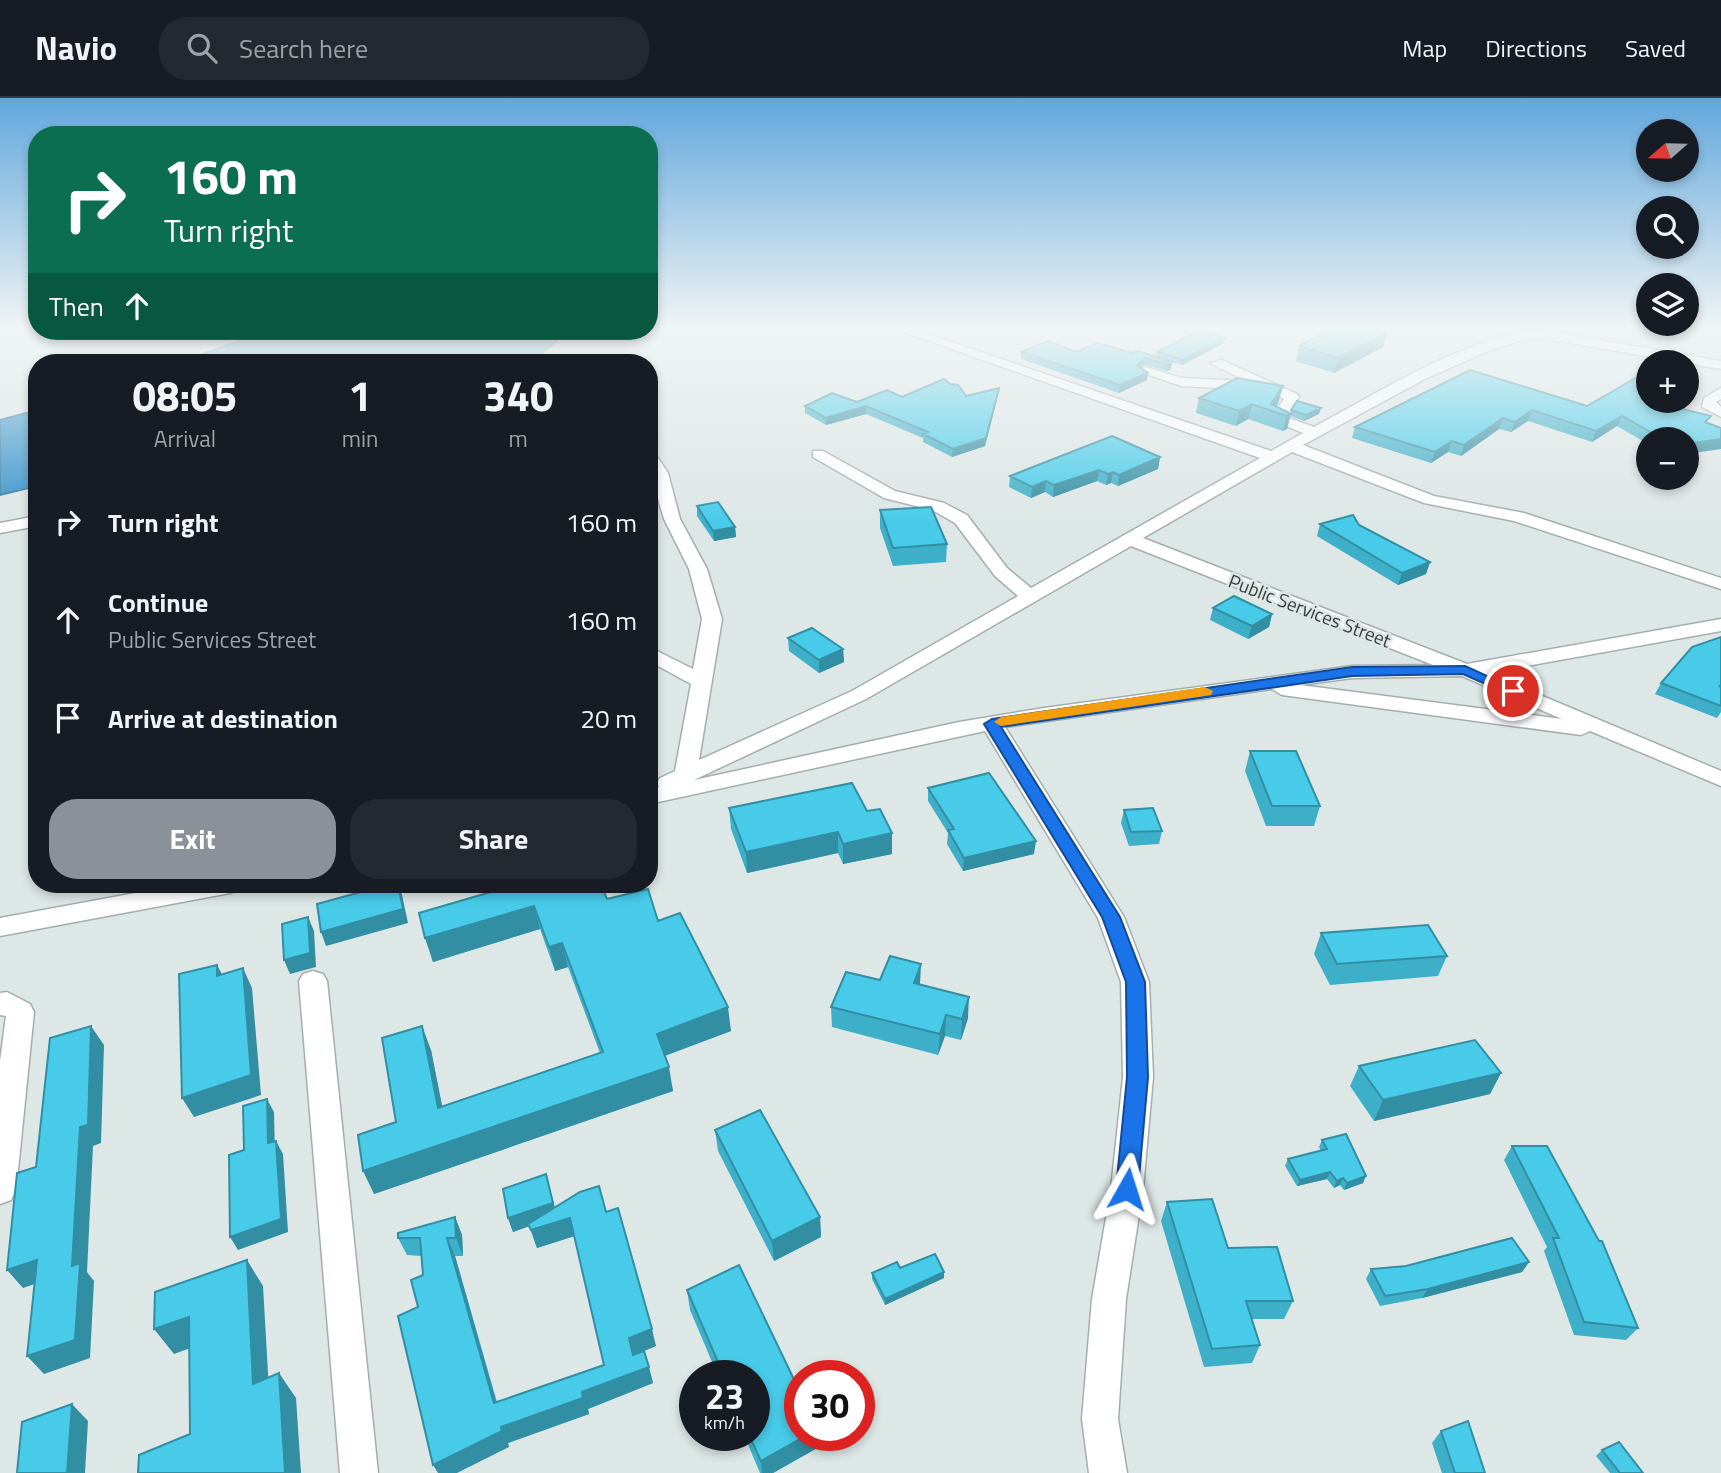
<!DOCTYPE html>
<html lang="en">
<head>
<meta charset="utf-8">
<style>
  body { margin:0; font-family:"Titillium Web",sans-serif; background:#242831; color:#f1f3f6; height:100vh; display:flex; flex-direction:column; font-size:26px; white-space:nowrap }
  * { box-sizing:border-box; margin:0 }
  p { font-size:23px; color:#9ea1a6 }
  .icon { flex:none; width:38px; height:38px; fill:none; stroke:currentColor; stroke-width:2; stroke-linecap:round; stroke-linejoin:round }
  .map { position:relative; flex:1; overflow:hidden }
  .details { position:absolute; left:28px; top:256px; width:630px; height:539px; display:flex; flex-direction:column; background:#171b24; border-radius:28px; box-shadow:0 4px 10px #0003 }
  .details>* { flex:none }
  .hud { position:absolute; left:28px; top:28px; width:630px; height:214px; border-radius:28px; box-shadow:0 4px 10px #0003; background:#0b6e4f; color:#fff; overflow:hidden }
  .needle { width:46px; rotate:250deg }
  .controls { position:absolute; left:1636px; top:21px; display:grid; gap:14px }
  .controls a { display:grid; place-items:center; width:63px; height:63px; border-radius:50%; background:#171b24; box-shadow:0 4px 10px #0003; font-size:35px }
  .speed { position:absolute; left:679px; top:1262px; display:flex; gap:14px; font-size:35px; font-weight:700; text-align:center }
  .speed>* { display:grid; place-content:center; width:91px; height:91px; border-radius:50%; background:#171b24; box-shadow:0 4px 10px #0003; line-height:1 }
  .speed small { font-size:18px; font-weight:400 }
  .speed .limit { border:10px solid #d22; background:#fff; color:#111 }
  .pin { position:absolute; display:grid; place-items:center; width:60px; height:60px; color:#fff; margin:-30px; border:4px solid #fff; border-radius:50%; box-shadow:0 2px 7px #0007 }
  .me { position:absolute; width:77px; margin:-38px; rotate:6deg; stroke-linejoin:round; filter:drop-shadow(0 0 5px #0008) }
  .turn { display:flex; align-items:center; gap:24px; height:147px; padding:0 21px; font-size:32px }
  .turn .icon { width:91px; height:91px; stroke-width:2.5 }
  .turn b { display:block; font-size:49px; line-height:60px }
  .then { display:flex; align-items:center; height:66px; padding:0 21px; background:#0003; gap:14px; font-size:26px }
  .eta { display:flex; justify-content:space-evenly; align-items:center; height:119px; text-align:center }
  .eta b { font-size:42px; font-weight:700; line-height:49px }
  .primary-button { display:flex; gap:14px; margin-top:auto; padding:14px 21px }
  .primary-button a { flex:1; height:80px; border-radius:28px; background:#8c9099; color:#fff; font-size:28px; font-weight:700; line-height:80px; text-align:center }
  .primary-button a+a { background:#242831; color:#f1f3f6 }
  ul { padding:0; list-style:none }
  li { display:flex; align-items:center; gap:21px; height:98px; padding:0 21px }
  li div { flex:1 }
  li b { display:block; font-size:26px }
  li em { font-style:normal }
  header { display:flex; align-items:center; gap:42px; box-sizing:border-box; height:98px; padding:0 35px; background:#171b24; border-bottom:2px solid #363941 }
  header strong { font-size:33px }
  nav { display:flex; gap:38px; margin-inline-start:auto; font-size:24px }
  .search { width:490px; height:63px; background:#242831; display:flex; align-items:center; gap:18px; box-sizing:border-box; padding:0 24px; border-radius:28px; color:#9ea1a6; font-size:26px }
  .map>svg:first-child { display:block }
</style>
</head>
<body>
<header>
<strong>Navio</strong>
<div class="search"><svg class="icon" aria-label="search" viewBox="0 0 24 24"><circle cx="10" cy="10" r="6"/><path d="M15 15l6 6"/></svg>Search here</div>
<nav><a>Map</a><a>Directions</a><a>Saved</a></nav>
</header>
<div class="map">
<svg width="1721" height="1375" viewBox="0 0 1721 1375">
  <rect width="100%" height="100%" fill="#dde7e6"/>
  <!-- water -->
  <path fill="#3693ca" stroke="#377aa0" stroke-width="2" d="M266,233H568L535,261L526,264H181Z
    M37,312V388L0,397V322Z"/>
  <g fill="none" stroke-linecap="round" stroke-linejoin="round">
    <!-- minor casing -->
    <g stroke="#a5aeae" stroke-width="3">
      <path id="minor" d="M895,231H913L1271,353L1303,335L1270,321L1284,301L1260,290L1254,292L1181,288L1138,273L1145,269L1182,280L1246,283L1210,265L1222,262L1297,296L1299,299L1286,319L1314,329C1381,293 1478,231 1554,231L1551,234L1721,263V271L1534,239L1493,251L1425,281L1303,347L1434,398L1524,415L1721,480V491L1514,423L1424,405L1292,354L1143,440L1467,566L1721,521V533L1488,575L1721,673V688L1590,633L1581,637L1282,597L1272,591L1005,629L1124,819L1149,884L1153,979L1143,1091L1126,1201L1118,1321L1127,1375H1089L1082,1321L1092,1201L1111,1091L1123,979L1121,884L1098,820L985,633L649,706V691L659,689L657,685L660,680L675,673L691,586L649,563V549L693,571L702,521L689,471L664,421L649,370V352L654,354L668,375L680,421L707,471L722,521L699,662L852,593L1018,498L995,478L955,425L932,412L884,400L813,359V353H823L895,393L944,405L967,417L1007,470L1031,490L1260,360ZM1131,448L1433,567L1352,568L1044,610L959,624L694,682L866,601ZM1462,578L1562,621L1300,587L1352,580Z
        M1721,290V301L1716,304L1721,309V319L1702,309L1704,300Z
        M37,418V428L0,435V425Z
        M184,786H242L239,792L230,795L0,838V820Z
        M313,873L323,876L327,883L378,1375H340L299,883L303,876Z
        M7,894L30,906L34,914L16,1092L11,1102L0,1106V963L6,918L0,917V895Z"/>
    </g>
    <!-- minor -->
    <use href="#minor" fill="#fff" fill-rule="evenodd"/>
  </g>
  <!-- wall -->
  <path fill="#3dafc8" d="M1387,235L1383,249L1334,275L1296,263L1299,248Z
    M1224,245L1182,267L1172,264L1171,271L1167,273L1144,267L1141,269L1147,282L1119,295L1021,261V254L1132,255L1157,259V254Z
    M1470,272L1587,308L1667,307L1687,341H1648V346L1617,328L1592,344L1528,323L1511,334L1499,331L1461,358L1448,354L1431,365L1352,340L1355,329Z
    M950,286L966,298L999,290L998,297L985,348L952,359L923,344V340L866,316L826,327L805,315V308L857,304L902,299Z
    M1199,300L1279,303L1276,309L1291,316V312L1319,316L1304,323L1290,318L1287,331L1283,333L1248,321L1236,328L1196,315Z
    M1160,359L1158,371L1118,388L1111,385L1106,387L1097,383L1053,399L1045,394L1031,400L1009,389L1010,378Z
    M697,408L735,429L736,439L714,443L697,418Z
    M880,412L947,446L946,464L893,468L880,430Z
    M1320,426L1359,427L1430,464L1426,476L1398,487L1317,438Z
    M1213,510L1272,516L1269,529L1248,541L1210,522Z
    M1721,539V614L1717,620L1655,596L1661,585Z
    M788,540L843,551L844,564L819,575L789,553Z
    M1250,653L1320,708L1314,728H1266L1245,673Z
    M928,690L1034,756L963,773L947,746L948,735L928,703Z
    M729,710L867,713L892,756L843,766L838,755L747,775L731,731Z
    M1124,712L1162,733L1159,746L1129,748L1121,725Z
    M607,801L658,823L731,933L665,958L673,993L374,1096L396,1024L431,952L442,1008L600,955L568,869L555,873L540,831L433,864L419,815Z
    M1321,835L1447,858L1438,878L1330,887L1314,856Z
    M880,882L920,887L968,920L961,942L945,938L938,957L832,929L831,909Z
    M1359,968L1501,975L1490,996L1374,1023L1350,988Z
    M715,1032L820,1119L821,1139L774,1163L718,1053Z
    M1322,1042L1363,1085L1344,1092L1340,1087L1334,1090L1327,1081L1297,1088L1285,1068L1288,1061L1321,1053L1319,1049Z
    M1512,1048L1638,1230L1626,1242L1574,1237L1544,1153L1547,1149L1504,1062Z
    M546,1076L555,1110L606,1114L656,1248L644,1253L653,1285L588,1311L589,1316L508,1345L509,1349L418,1209L423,1177L421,1158L407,1157L398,1140L455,1119L462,1137L463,1158H455L497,1304L604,1267L574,1138L537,1150L529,1128L513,1134L508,1120Z
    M1167,1104L1228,1150L1293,1203L1284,1221H1252L1260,1247L1252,1265L1204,1269L1161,1123Z
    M1529,1164L1522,1174L1422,1200L1380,1208L1366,1181L1371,1171Z
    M900,1170L944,1180L885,1207L872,1181V1175Z
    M687,1192L819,1349L773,1375H760L744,1337H754V1278H718L690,1212Z
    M1441,1333L1485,1375H1442L1432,1345Z
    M1602,1352L1643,1375H1610L1596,1358Z"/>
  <!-- shaded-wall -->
  <path fill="#328ea3" d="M1387,235L1383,249L1334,275L1338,260Z
    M1225,240L1224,245L1182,267L1183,262Z
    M1145,260L1144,267L1136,274L1137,267Z
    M1172,264L1171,271L1167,273L1168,266Z
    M1148,275L1147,282L1119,295L1120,287Z
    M1283,288L1279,303L1273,313L1271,306Z
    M999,290L998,297L985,348L952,359L953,351Z
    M1662,303H1673L1654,315L1658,305Z
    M1252,306L1248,321L1236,328L1239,313Z
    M866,308V316L826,327V320Z
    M1321,310L1319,316L1304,323L1306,317Z
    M1532,312L1528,323L1511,334L1515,324Z
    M1291,316L1287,331L1283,333L1286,318Z
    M1622,318L1617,328L1592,344L1596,333Z
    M1503,320L1499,331L1461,358L1464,347Z
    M1721,341V351L1687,356V346Z
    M1452,343L1448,354L1431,365L1435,354Z
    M1160,359L1158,371L1118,388L1119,377Z
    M1099,372L1097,383L1053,399L1054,387Z
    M1113,374L1111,385L1106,387L1108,376Z
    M1046,383L1045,394L1031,400L1032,389Z
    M735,429L736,439L714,443L713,433Z
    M1430,464L1426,476L1398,487L1402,475Z
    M1272,516L1269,529L1248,541L1252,528Z
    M843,551L844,564L819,575V562Z
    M838,734V755L747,775L746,754Z
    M892,735V756L843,766V746Z
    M1036,743L1034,756L963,773L964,760Z
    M398,786L402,797L408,825L326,848L321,834Z
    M534,808L540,831L433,864L425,840Z
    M308,819L314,833L316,869L290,876L284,862Z
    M562,845L568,869L555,873L549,849Z
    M921,866L920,886L913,906L914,885Z
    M217,867L228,887L217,878Z
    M243,870L252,890L261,997L194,1019L182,1000Z
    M969,899L968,920L961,942L962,921Z
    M728,909L731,933L661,959L657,936Z
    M946,917L945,938L938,957L940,936Z
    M91,928L104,947L101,1045L93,1048L87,1174L94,1183L90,1260L44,1276L27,1258L80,1029Z
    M422,928L431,952L447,1033L438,1010Z
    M669,969L673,993L374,1096L363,1073Z
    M1501,975L1490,996L1374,1023L1383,1002Z
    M267,1001L274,1014L275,1058L268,1045Z
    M276,1043L283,1056L288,1134L238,1152L230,1139Z
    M1330,1074L1327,1081L1297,1088L1300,1082Z
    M546,1076L557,1118L513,1134L508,1120Z
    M1366,1078L1363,1085L1344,1092L1347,1085Z
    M1343,1080L1340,1087L1334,1090L1337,1083Z
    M455,1119L462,1137L463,1158L456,1140Z
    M820,1119L821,1139L774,1163L772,1143Z
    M570,1120L575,1138L537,1150L531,1132Z
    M447,1140L455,1158L501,1321L494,1305Z
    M37,1162L52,1180L23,1190L7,1172Z
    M247,1162L263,1188L270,1310L253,1286Z
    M1529,1164L1522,1174L1422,1200L1428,1191Z
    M944,1174V1180L885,1207V1201Z
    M189,1219L207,1244L174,1256L154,1231Z
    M652,1231L656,1248L634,1257L649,1269L653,1285L588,1311L589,1316L508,1345L509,1349L457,1375H438L433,1367L501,1329L582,1294L629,1240Z
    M279,1275L296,1300L301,1375H285Z
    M72,1306L88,1323L85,1375H67Z
    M807,1337H818L819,1349L773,1375H762L761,1363Z"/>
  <!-- building -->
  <path fill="#47cbe9" stroke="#328ea3" stroke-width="2" d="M1333,231H1374L1387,235L1338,260L1299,248Z
    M1198,233L1225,240L1183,262L1157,254Z
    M1048,243L1076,254L1098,245L1132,255L1138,253L1172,264L1168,266L1145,260L1137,267L1148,275L1120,287L1021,254Z
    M1470,272L1587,308L1644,275L1648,276V303H1662L1658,305L1711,318L1705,324L1721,330V341L1687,346V341H1663L1622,318L1596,333L1532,312L1515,324L1503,320L1464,347L1452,343L1435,354L1355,329Z
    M1237,280L1283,288L1271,306L1291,316L1286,318L1252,306L1239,313L1199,300Z
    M944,281L950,286L958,287L966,298L999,290L986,340L953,351L923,336L928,334L866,308L826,320L805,308L832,295L857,304L887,292L902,299Z
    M1297,303L1321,310L1306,317L1291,312Z
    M1112,338L1160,359L1119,377L1113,374L1108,376L1099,372L1054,387L1046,383L1032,389L1010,378Z
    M718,404L735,429L713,433L697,408Z
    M931,409L947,446L893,450L880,412Z
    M1353,417L1359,427L1430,464L1402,475L1320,426Z
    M1234,498L1272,516L1252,528L1213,510Z
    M812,530L843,551L819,562L788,540Z
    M1721,539V588H1719L1721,589V608L1661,585L1692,549Z
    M1250,653H1296L1320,708H1272Z
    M989,675L1036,743L964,760L948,732L954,731L928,690Z
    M852,685L867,713L880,711L892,735L843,746L838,734L746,754L729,710Z
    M1153,710L1162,733L1131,734L1124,712Z
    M390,786H398L403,811L321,834L317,806Z
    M518,786H601L607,801L648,791L658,823L680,815L728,909L657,936L669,969L363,1073L358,1037L396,1024L382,940L422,928L438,1010L603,954L562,845L549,849L534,808L425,840L419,815Z
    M308,819L310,855L284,862L282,826Z
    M1428,827L1447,858L1337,866L1321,835Z
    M890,858L921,866L914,885L969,899L962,921L946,917L940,936L831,909L846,874L880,882Z
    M217,867V878L243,870L251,977L182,1000L179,876Z
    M91,928L88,1027L80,1029L72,1168L80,1165L75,1242L27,1258L37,1162L7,1172L17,1075L36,1069L50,940Z
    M1475,942L1501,975L1383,1002L1359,968Z
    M267,1001L268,1045L276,1043L281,1121L230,1139L229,1057L244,1052L243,1008Z
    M760,1012L820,1119L772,1143L715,1032Z
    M1346,1036L1366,1078L1347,1085L1343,1080L1337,1083L1330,1074L1300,1082L1288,1061L1327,1051L1322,1042Z
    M1512,1048H1547L1599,1143H1602L1638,1230L1584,1224L1553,1140H1559Z
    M546,1076L553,1105L508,1120L503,1091Z
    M599,1088L606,1114L618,1110L652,1231L629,1240L633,1257L644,1253L649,1269L582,1294L583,1300L501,1329L502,1333L433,1367L398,1218L418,1209L411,1182L423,1177L420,1140H398V1135L455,1119L456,1140H447L494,1305L604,1267L570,1120L531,1132L528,1126L580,1094Z
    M1212,1101L1228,1150L1277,1149L1293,1203H1246L1260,1247L1212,1251L1167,1104Z
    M1512,1140L1529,1164L1428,1191L1385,1198L1371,1171L1406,1168Z
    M935,1156L944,1174L885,1201L872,1175L897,1164L900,1170Z
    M247,1162L253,1286L279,1275L285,1375H138L139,1357L190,1336L189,1219L154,1231L155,1194Z
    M739,1167L800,1294V1337H807L761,1363L749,1337H754V1278H724L687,1192Z
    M72,1306L67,1375H17L22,1324Z
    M1468,1323L1485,1375H1455L1441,1333Z
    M1619,1344L1643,1375H1620L1602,1352Z"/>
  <!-- sky -->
  <linearGradient id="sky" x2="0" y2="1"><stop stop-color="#61a7dc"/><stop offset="0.54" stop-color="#f0f4f4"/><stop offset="1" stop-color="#f0f4f4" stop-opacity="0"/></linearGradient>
  <rect width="1721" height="424" fill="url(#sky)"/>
  <!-- route -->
  <path fill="#1a73e8" stroke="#114b97" stroke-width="2" d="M1465,568L1520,593L1513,597L1508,596L1463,576L1352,578L1001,629L1120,819L1145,884L1148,979L1138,1091L1135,1098L1127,1101L1119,1098L1116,1091L1127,979L1126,884L1102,819L984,626L992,621L1352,569Z"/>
  <!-- slow -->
  <path fill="#f59e0b" d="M1205,589L1213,593L1211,597L1001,628L994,624L1001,619Z"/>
  <g text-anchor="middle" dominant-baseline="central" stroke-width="5" stroke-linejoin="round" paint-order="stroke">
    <!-- street labels -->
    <g font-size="19" fill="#3a3e3e" stroke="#dde7e6">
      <text transform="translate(1310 512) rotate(21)">Public Services Street</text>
    </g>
  </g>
</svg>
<div class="controls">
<a><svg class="needle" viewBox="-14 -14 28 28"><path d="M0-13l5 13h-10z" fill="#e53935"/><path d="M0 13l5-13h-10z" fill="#9ea1a6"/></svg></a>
<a><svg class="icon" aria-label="search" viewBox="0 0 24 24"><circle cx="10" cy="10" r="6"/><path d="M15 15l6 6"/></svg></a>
<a><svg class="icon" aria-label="layers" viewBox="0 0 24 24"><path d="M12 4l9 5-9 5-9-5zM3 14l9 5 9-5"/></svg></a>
<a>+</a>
<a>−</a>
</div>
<div class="speed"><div>23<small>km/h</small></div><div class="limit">30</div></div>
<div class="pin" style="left:1513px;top:593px;background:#d93025"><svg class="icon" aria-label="arrive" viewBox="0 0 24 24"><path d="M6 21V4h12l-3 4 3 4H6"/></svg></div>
<svg class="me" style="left:1127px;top:1091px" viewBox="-20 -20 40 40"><path d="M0-17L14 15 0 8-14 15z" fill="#1a73e8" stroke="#fff" stroke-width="4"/></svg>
<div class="hud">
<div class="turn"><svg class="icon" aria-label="right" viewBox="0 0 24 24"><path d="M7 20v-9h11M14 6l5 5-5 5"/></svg><div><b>160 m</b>Turn right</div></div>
<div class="then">Then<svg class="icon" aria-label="ahead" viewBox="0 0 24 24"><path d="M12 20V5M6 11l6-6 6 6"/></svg></div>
</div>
<section class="details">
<div class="eta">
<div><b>08:05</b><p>Arrival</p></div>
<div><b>1</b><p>min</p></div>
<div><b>340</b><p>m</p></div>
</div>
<ul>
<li><svg class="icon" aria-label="right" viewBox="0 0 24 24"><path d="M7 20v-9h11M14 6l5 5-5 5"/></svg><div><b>Turn right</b></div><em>160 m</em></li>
<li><svg class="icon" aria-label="ahead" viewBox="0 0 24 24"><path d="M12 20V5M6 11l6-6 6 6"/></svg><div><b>Continue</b><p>Public Services Street</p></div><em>160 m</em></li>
<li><svg class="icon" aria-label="arrive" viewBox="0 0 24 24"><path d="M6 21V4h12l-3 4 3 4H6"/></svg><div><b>Arrive at destination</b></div><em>20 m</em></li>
</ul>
<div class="primary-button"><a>Exit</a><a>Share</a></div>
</section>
</div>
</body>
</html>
